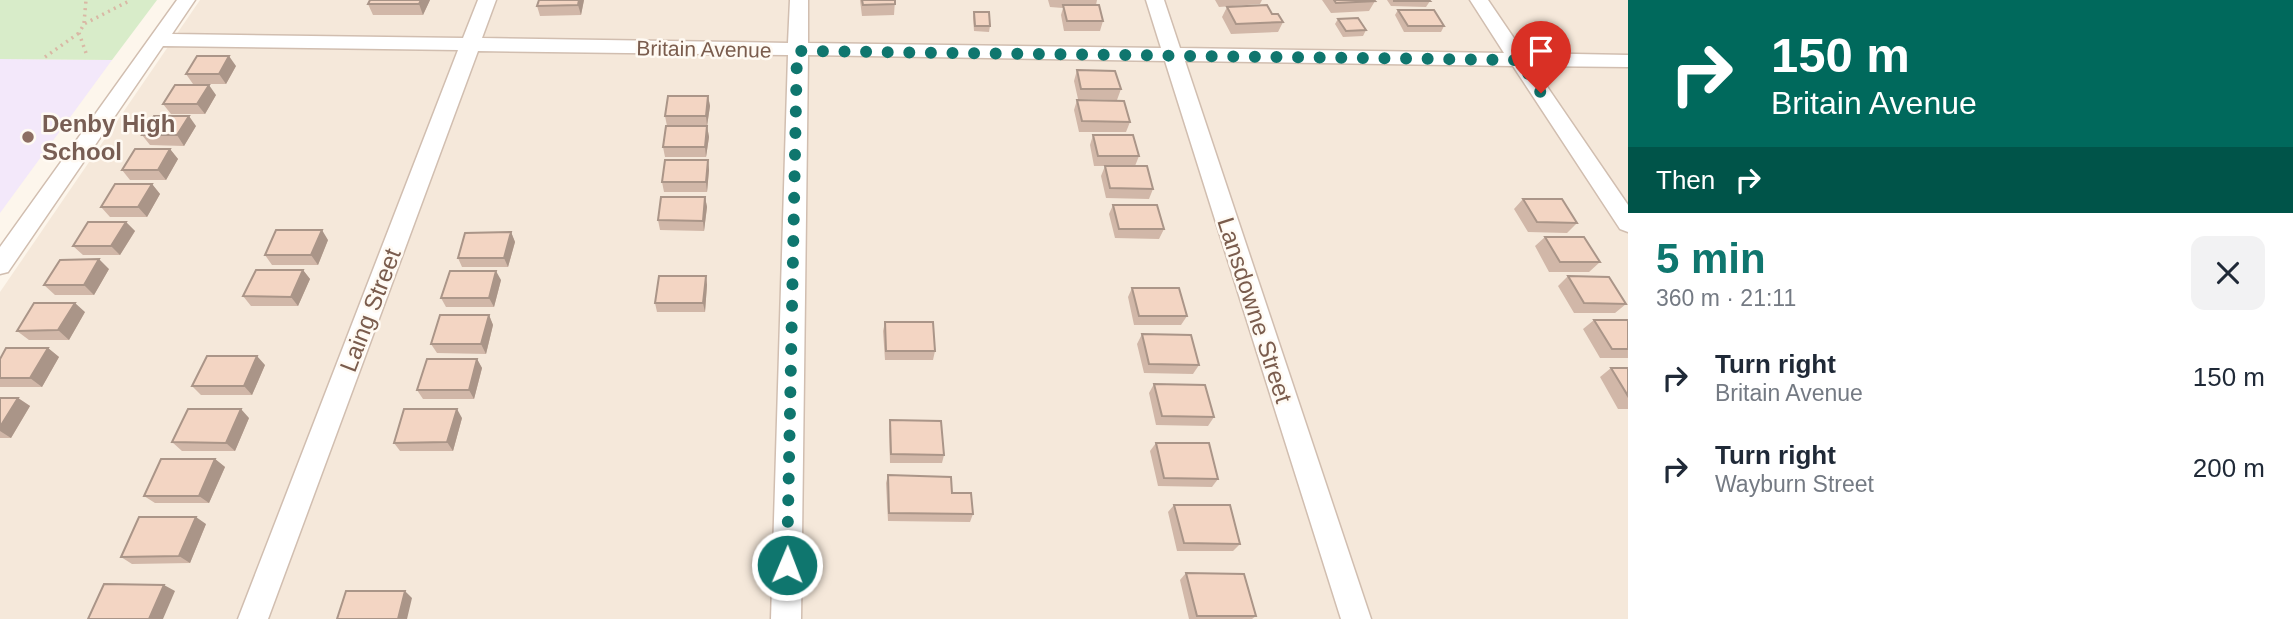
<!DOCTYPE html>
<html lang="en">
<head>
<meta charset="utf-8">
<style>
  body { margin:0; font-family:Helvetica,sans-serif; background:#f2f2f3; color:#1f2937; height:100vh; display:flex; flex-direction:column; font-size:26px; white-space:nowrap }
  * { box-sizing:border-box; margin:0 }
  p { font-size:23px; color:#747a83 }
  .icon { flex:none; width:38px; height:38px; fill:none; stroke:currentColor; stroke-width:2; stroke-linecap:round; stroke-linejoin:round }
  .map { position:relative; flex:1; overflow:hidden }
  .side { display:flex; flex-direction:column; background:#fff; width:665px }
  .side>* { flex:none }
  .top-card { background:#00695c; color:#fff; overflow:hidden }
  .pin { position:absolute; display:grid; place-items:center; width:60px; height:60px; color:#fff; margin:-72px -30px; border-radius:50% 50% 50% 0; rotate:-45deg; box-shadow:0 0 7px #0007 }
  .pin .icon { rotate:45deg }
  .me { position:absolute; width:77px; margin:-38px; rotate:1deg; stroke-linejoin:round; filter:drop-shadow(0 0 5px #0008) }
  .turn { display:flex; align-items:center; gap:24px; height:147px; padding:0 28px; font-size:32px }
  .turn .icon { width:91px; height:91px; stroke-width:2.5 }
  .turn b { display:block; font-size:49px; line-height:60px }
  .then { display:flex; align-items:center; height:66px; padding:0 28px; background:#0003; gap:14px; font-size:26px }
  .round { display:grid; place-items:center; flex:none; width:74px; height:74px; border-radius:14px; background:#f2f2f3 }
  .summary { display:flex; align-items:center; justify-content:space-between; height:119px; padding:0 28px }
  h1 { font-size:42px; font-weight:700; line-height:52px; color:#0f766e }
  ul { padding:0; list-style:none }
  li { display:flex; align-items:center; gap:21px; height:91px; padding:0 28px }
  li div { flex:1 }
  li b { display:block; font-size:26px }
  li em { font-style:normal }
  main { display:flex; flex:1; min-height:0 }
  .map>svg:first-child { display:block }
</style>
</head>
<body>
<main>
<div class="map">
<svg width="1628" height="619" viewBox="0 0 1628 619">
  <rect width="100%" height="100%" fill="#fdf6ec"/>
  <!-- residential -->
  <path fill="#f5e8da" d="M200,0H1628V619H0V292Z"/>
  <!-- education -->
  <path fill="#f3e8fa" d="M0,59L112,60L0,213Z"/>
  <!-- green -->
  <path fill="#d8ecc9" d="M0,0H157L112,60L0,59Z"/>
  <g fill="none" stroke-linecap="round" stroke-linejoin="round">
    <!-- minor casing -->
    <g stroke="#d1beb0" stroke-width="3">
      <path id="minor" d="M177,0H195L172,34L463,38L478,0H496L482,38L788,43L790,0H808V43L1161,48L1146,0H1164L1180,48L1504,53L1470,0H1488L1524,53L1628,55V67L1533,66L1628,205V232L1620,229L1513,66L1185,61L1371,619H1341L1165,61L808,55L801,619H771L788,55L478,51L268,619H238L458,50L163,46L8,272L0,274V247Z"/>
    </g>
    <!-- path -->
    <path stroke="#d9b8a5" stroke-width="3.5" stroke-dasharray="2 4.5" stroke-linecap="butt" d="M84,23L86,0
      M86,53L79,33L84,24L131,0
      M45,57L79,33"/>
    <!-- minor -->
    <use href="#minor" fill="#fff" fill-rule="evenodd"/>
  </g>
  <!-- wall -->
  <path fill="#d1b7a8" d="M370,0H430L423,15H373L368,4Z
    M539,0H584L581,15L540,16L537,6Z
    M860,0H895L894,15L862,16Z
    M1048,0H1097L1096,5L1103,21L1100,31H1064L1061,15L1063,8L1050,7Z
    M1215,0H1262L1260,4L1219,7Z
    M1322,0H1374L1375,1L1369,11L1331,13Z
    M1387,0H1429L1430,1L1426,7L1391,6Z
    M1227,7L1272,14L1283,22L1278,32L1231,34L1222,17Z
    M1398,10L1444,26L1441,32H1404L1395,15Z
    M974,12L990,26L989,32L974,31L973,17Z
    M1338,19L1366,30L1363,36L1343,37L1335,24Z
    M236,66L226,84H193L186,74Z
    M1077,70L1121,89L1117,100L1078,99L1074,81Z
    M216,95L205,114H171L163,104Z
    M708,96L710,106L707,126H667L665,116Z
    M1077,100L1130,122L1126,132H1079L1074,110Z
    M196,126L184,146L150,145L142,135Z
    M707,126L709,137L706,157H665L663,147Z
    M1093,135L1139,156L1135,166H1094L1090,145Z
    M170,149L178,159L166,180H130L122,170Z
    M708,160L709,170L707,192H664L662,182Z
    M1105,166L1153,189L1149,199L1106,198L1101,176Z
    M152,184L160,194L147,217H110L101,207Z
    M705,197L707,207L704,231L660,230L658,220Z
    M1523,199L1577,223L1567,233L1528,232L1514,209Z
    M1113,205L1164,229L1159,239L1115,238L1109,214Z
    M126,222L135,231L120,255H83L73,246Z
    M511,232L515,242L508,267H462L458,258Z
    M1545,237L1600,262L1589,272H1549L1535,246Z
    M328,240L318,265H272L265,255Z
    M109,269L94,295H55L44,285Z
    M303,270L310,279L298,306H251L243,296Z
    M706,276L707,285L705,312H657L655,303Z
    M1568,276L1626,304L1615,313H1574L1558,286Z
    M501,280L494,307H446L441,298Z
    M1132,288L1187,316L1181,325H1134L1128,297Z
    M85,312L69,340H29L17,331Z
    M489,315L493,325L486,354L437,353L431,344Z
    M1594,320H1628V358H1600L1583,329Z
    M885,322L935,351L933,360H885L883,331Z
    M1142,334L1199,365L1193,374L1144,373L1137,344Z
    M48,348L59,357L42,387H0V359Z
    M477,359L482,368L474,399H423L417,390Z
    M265,365L252,395H201L192,386Z
    M1611,368H1628V409H1618L1600,377Z
    M1154,384L1214,417L1208,426L1156,425L1149,393Z
    M0,398H18L30,406L11,438H0Z
    M249,418L235,451H182L172,442Z
    M462,418L453,451H400L394,443Z
    M890,420L944,455L942,463H890L889,429Z
    M1156,443L1218,479L1212,487L1158,486L1150,451Z
    M215,459L225,467L209,503H155L144,496Z
    M888,475L952,493L973,514L970,522L888,521L886,483Z
    M1174,505L1240,544L1233,551H1177L1168,512Z
    M206,524L190,563L132,564L121,557Z
    M1186,573L1256,616L1252,619H1189L1180,580Z"/>
  <!-- shaded-wall -->
  <path fill="#aa9588" d="M421,0H430L423,15L419,4Z
    M579,0H584L581,15L578,5Z
    M229,56L236,66L226,84L219,74Z
    M209,85L216,95L205,114L197,104Z
    M708,96L710,106L707,126L706,116Z
    M189,116L196,126L184,146L177,135Z
    M707,126L709,137L706,157L705,147Z
    M170,149L178,159L166,180L158,170Z
    M708,160L709,170L707,192L706,182Z
    M152,184L160,194L147,217L138,207Z
    M705,197L707,207L704,231L703,221Z
    M126,222L135,231L120,255L111,246Z
    M322,230L328,240L318,265L311,255Z
    M511,232L515,242L508,267L504,258Z
    M99,259L109,269L94,295L84,285Z
    M303,270L310,279L298,306L291,297Z
    M496,271L501,280L494,307L489,298Z
    M706,276L707,285L705,312L703,303Z
    M75,303L85,312L69,340L58,330Z
    M489,315L493,325L486,354L481,344Z
    M48,348L59,357L42,387L30,378Z
    M257,356L265,365L252,395L244,386Z
    M477,359L482,368L474,399L469,390Z
    M18,398L30,406L11,438L0,431V427Z
    M241,409L249,418L235,451L226,443Z
    M457,409L462,418L453,451L447,442Z
    M215,459L225,467L209,503L199,496Z
    M196,517L206,524L190,563L179,556Z
    M164,585L175,591L163,619H149Z
    M405,591L412,598L407,619H398Z"/>
  <!-- building -->
  <path fill="#f3d5c3" stroke="#aa9588" stroke-width="2" d="M370,0H421L419,4H368Z
    M539,0H579L578,5L537,6Z
    M862,0H895V4L863,5Z
    M1334,0H1374L1375,1L1336,3Z
    M1394,0H1429L1430,1H1394Z
    M1063,5H1099L1103,21H1067Z
    M1267,5L1272,14H1278L1283,22L1236,24L1227,7Z
    M1398,10H1434L1444,26H1408Z
    M974,12H989L990,26H975Z
    M1358,18L1366,30L1346,31L1338,19Z
    M197,56H229L219,74H186Z
    M1077,70L1115,71L1121,89H1081Z
    M175,85H209L197,104H163Z
    M668,96H708L706,116H665Z
    M1077,100L1124,101L1130,122L1082,121Z
    M154,116H189L177,135H142Z
    M666,126H707L705,147H663Z
    M1093,135H1133L1139,156H1098Z
    M135,149H170L158,170H122Z
    M665,160H708L706,182H662Z
    M1105,166H1147L1153,189L1110,188Z
    M115,184H152L138,207H101Z
    M661,197H705L703,221L658,220Z
    M1523,199H1562L1577,223L1537,222Z
    M1113,205H1157L1164,229H1119Z
    M88,222H126L111,246H73Z
    M276,230H322L311,255H265Z
    M511,232L504,258H458L465,233Z
    M1545,237H1584L1600,262H1560Z
    M99,259L84,285H44L60,260Z
    M256,270H303L291,297L243,296Z
    M450,271H496L489,298H441Z
    M659,276H706L703,303H655Z
    M1568,276L1609,277L1626,304L1584,303Z
    M1132,288H1179L1187,316H1139Z
    M34,303H75L58,330L17,331Z
    M440,315H489L481,344H431Z
    M1594,320H1628V349H1612Z
    M885,322H933L935,351H886Z
    M1142,334L1191,335L1199,365L1149,364Z
    M6,348H48L30,378H0V359Z
    M207,356H257L244,386H192Z
    M427,359H477L469,390H417Z
    M1611,368H1628V396Z
    M1154,384L1205,385L1214,417L1162,416Z
    M0,398H18L0,427Z
    M188,409H241L226,443L172,442Z
    M404,409H457L447,442L394,443Z
    M890,420L941,421L944,455L891,454Z
    M1156,443H1209L1218,479L1164,478Z
    M161,459H215L199,496H144Z
    M888,475L951,477L952,493H971L973,514L889,513Z
    M1174,505H1230L1240,544L1184,543Z
    M139,517H196L179,556L121,557Z
    M1186,573L1244,574L1256,616H1197Z
    M104,584L164,585L149,619H88Z
    M346,591H405L398,619H337Z"/>
  <g fill="none" stroke-linecap="round" stroke-linejoin="round">
    <!-- route -->
    <path stroke="#0f766e" stroke-width="12" stroke-dasharray="0 21.6" d="M787,565L797,51L1519,60L1541,93"/>
  </g>
  <!-- markers -->
  <circle fill="#8d6e63" stroke="#fffaf3" stroke-width="2.5" cx="28" cy="137" r="7"/>
  <g text-anchor="middle" dominant-baseline="central" stroke-width="5" stroke-linejoin="round" paint-order="stroke">
    <!-- far-street labels -->
    <g font-size="21" fill="#7a5c4d" stroke="#fffaf3">
      <text transform="translate(704 49) rotate(1)">Britain Avenue</text>
    </g>
    <!-- education labels -->
    <g font-size="24" font-weight="bold" fill="#785e54" stroke="#fffaf3" text-anchor="start">
      <text x="42" y="123">Denby High<tspan x="42" dy="28">School</tspan></text>
    </g>
    <!-- street labels -->
    <g font-size="24" fill="#7a5c4d" stroke="#fffaf3">
      <text transform="translate(370 310) rotate(-69)">Laing Street</text>
      <text transform="translate(1255 310) rotate(72)">Lansdowne Street</text>
    </g>
  </g>
</svg>
<div class="pin" style="left:1541px;top:93px;background:#d93025"><svg class="icon" aria-label="arrive" viewBox="0 0 24 24"><path d="M6 21V4h12l-3 4 3 4H6"/></svg></div>
<svg class="me" style="left:787px;top:565px" viewBox="-20 -20 40 40"><circle r="17" fill="#0f766e" stroke="#fff" stroke-width="3"/><path d="M0-11L8 9 0 5-8 9z" fill="#fff"/></svg>
</div>
<section class="side">
<div class="top-card">
<div class="turn"><svg class="icon" aria-label="right" viewBox="0 0 24 24"><path d="M7 20v-9h11M14 6l5 5-5 5"/></svg><div><b>150 m</b>Britain Avenue</div></div>
<div class="then">Then<svg class="icon" aria-label="right" viewBox="0 0 24 24"><path d="M7 20v-9h11M14 6l5 5-5 5"/></svg></div>
</div>
<div class="summary"><div><h1>5 min</h1><p>360 m · 21:11</p></div><a class="round"><svg class="icon" aria-label="close" viewBox="0 0 24 24"><path d="M6 6l12 12M18 6L6 18"/></svg></a></div>
<ul>
<li><svg class="icon" aria-label="right" viewBox="0 0 24 24"><path d="M7 20v-9h11M14 6l5 5-5 5"/></svg><div><b>Turn right</b><p>Britain Avenue</p></div><em>150 m</em></li>
<li><svg class="icon" aria-label="right" viewBox="0 0 24 24"><path d="M7 20v-9h11M14 6l5 5-5 5"/></svg><div><b>Turn right</b><p>Wayburn Street</p></div><em>200 m</em></li>
</ul>
</section>
</main>
</body>
</html>
